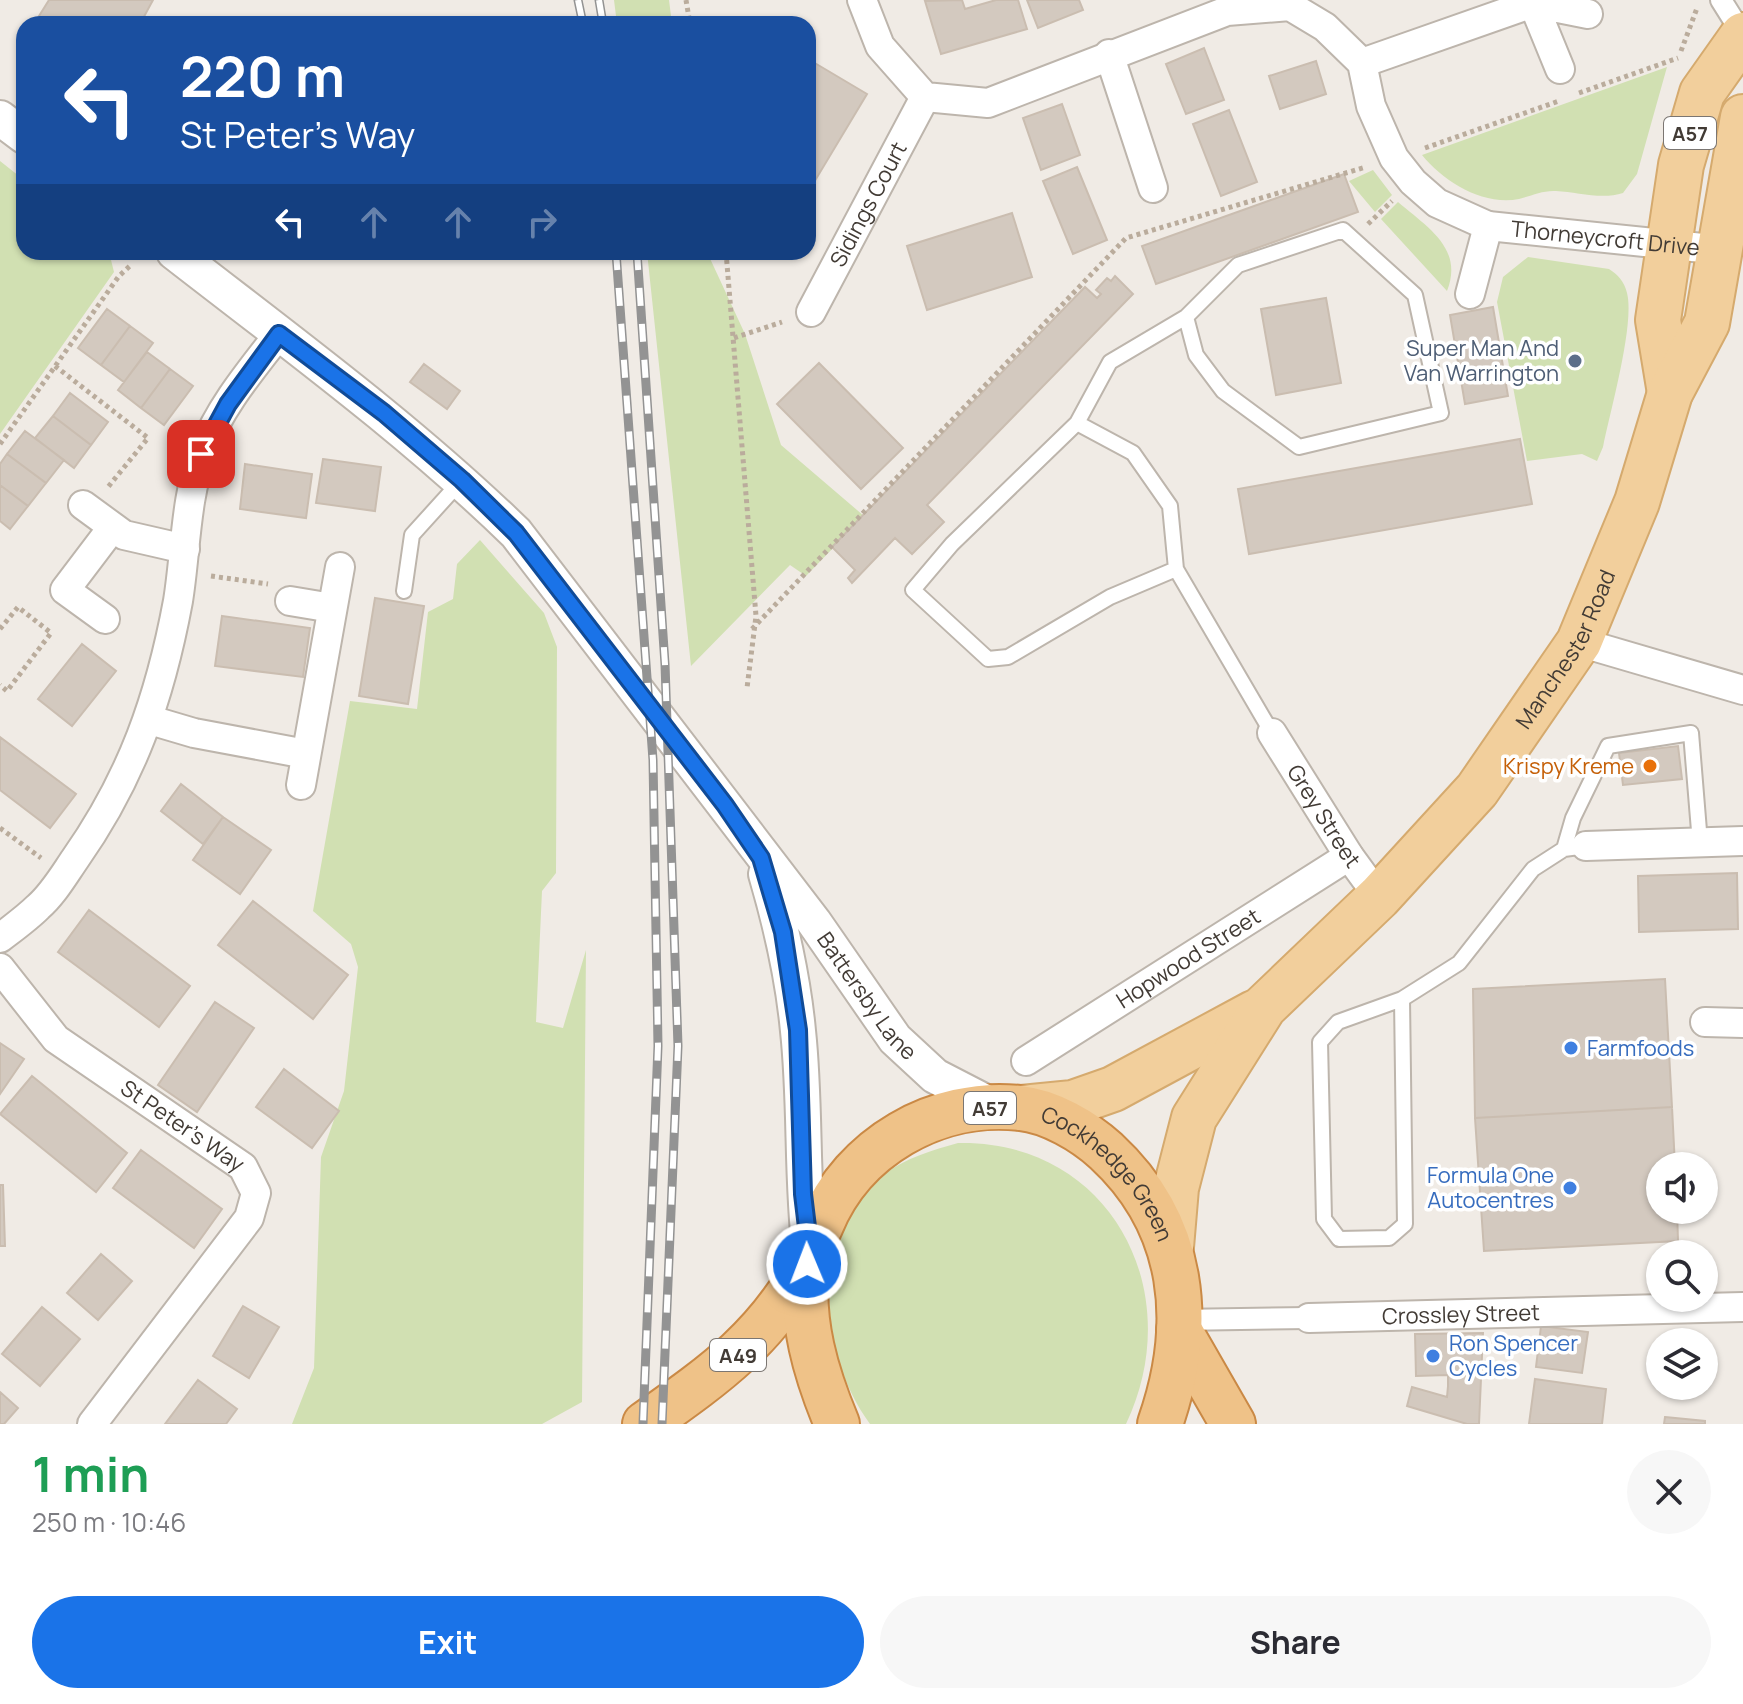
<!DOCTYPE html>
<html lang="en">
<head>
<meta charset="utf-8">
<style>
  body { margin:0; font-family:Manrope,sans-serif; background:#f7f7f7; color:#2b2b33; height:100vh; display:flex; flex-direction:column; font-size:30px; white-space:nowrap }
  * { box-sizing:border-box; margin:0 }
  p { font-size:26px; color:#7c7c81 }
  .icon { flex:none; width:44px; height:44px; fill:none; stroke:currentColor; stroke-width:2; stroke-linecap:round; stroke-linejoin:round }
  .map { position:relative; height:1424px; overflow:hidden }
  .side { display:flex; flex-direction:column; background:#fff; flex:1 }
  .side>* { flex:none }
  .guide { position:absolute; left:16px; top:16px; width:800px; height:244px; border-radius:24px; box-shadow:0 2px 6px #0004; background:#1a4fa0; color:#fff; overflow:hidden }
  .fabs { position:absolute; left:1646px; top:1152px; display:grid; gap:16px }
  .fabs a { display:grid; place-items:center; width:72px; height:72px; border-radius:50%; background:#fff; box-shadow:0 2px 6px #0004; font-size:40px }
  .pin { position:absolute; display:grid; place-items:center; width:68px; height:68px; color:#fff; margin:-34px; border-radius:16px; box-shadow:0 4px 12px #0006 }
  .me { position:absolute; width:88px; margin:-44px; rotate:359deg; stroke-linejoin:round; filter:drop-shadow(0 0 6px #0008) }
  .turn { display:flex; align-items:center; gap:28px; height:168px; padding:0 32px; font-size:36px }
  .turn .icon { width:104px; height:104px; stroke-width:2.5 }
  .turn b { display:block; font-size:56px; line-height:68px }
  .lanes { display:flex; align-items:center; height:76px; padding:0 32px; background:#0003; justify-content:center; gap:40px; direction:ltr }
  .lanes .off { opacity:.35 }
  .round { display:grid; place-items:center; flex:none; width:84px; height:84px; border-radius:42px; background:#f7f7f7 }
  .summary { display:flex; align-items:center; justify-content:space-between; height:136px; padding:0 32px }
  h1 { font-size:48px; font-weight:700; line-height:60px; color:#1e9e55 }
  .action { display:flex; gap:16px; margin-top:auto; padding:16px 32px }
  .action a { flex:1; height:92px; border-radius:48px; background:#1a73e8; color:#fff; font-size:32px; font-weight:700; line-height:92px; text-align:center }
  .action a+a { background:#f7f7f7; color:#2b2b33 }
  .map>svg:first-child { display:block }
</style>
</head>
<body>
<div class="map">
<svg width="1743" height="1424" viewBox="0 0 1743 1424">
  <rect width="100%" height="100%" fill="#f0ebe5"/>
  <!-- green -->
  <path fill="#d1e0b2" d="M614,0H669L672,24H617Z
    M1667,67L1637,174L1623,193C1602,200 1577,192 1556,191C1543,190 1531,196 1519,199C1483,206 1444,182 1422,155Z
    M0,161L24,180V252H109L114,272L0,434Z
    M1373,170L1392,195L1375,212L1349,181Z
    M1398,202C1427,227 1464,248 1447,291L1381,219Z
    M647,252H707L745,334L781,445L864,516L806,576L790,565L691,666Z
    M1528,257L1609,269C1618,275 1624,281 1627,293C1635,324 1610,412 1603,447L1597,461L1582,454L1527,461L1497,302L1503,277Z
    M480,540L544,613L557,647L556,873L542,891L536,1022L563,1028L586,950L582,1402L542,1424H292L314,1368L321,1157L344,1091L358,967L351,944L313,911L350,701L417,709L428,612L453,599L457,564Z
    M958,1143C1111,1140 1189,1292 1126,1424H870C817,1351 809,1236 885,1174C905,1158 933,1150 958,1143Z"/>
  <!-- building -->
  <path fill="#d3c9bf" stroke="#cabdb0" stroke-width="2" d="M49,0H153L140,24H34Z
    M962,0L965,9L996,0H1018L1027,29L941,54L925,1Z
    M1027,0H1079L1083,10L1038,28Z
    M1204,48L1224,100L1186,114L1166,64Z
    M808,59L867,94L813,184L808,181Z
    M1316,61L1326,94L1280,109L1269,76Z
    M1062,104L1080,155L1041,170L1023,118Z
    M1229,110L1257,182L1221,196L1193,124Z
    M1077,167L1107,240L1073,254L1043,181Z
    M1344,174L1358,212L1156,284L1142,246Z
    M1012,213L1032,277L927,310L907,246Z
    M1115,276L1133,294L927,505L944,522L912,554L895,538L852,583L848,578L855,570L832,547L1085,287L1097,298L1101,294L1096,290L1107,278L1111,281Z
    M1326,298L1341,383L1276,395L1261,309Z
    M1493,307L1508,396L1465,404L1450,315Z
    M107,309L130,326L101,365L78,348Z
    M130,326L153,343L124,382L101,365Z
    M147,352L170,369L141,408L118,390Z
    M819,363L903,448L861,489L777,404Z
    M424,364L460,391L447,409L410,382Z
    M170,369L193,386L164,425L141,408Z
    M70,393L108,422L91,445L53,416Z
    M53,416L91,445L74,468L35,438Z
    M25,431L64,460L46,483L7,454Z
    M1520,439L1532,504L1249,554L1238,489Z
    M7,454L46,483L28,506L0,485V464Z
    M323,459L381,467L375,511L316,503Z
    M245,464L312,474L306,518L240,509Z
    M0,485L28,506L10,529L0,521Z
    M375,598L424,606L408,704L359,696Z
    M222,616L310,628L303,677L215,666Z
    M82,644L116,671L72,726L38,699Z
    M0,737L76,794L50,828L0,790Z
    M1678,746L1682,779L1623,785L1619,753Z
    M181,784L223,817L203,844L161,811Z
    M223,817L271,850L240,894L193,860Z
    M1737,873L1738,929L1639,932L1638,876Z
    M253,901L348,975L313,1019L218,945Z
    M89,910L190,986L159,1027L58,952Z
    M1665,979L1672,1107L1475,1118L1473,989Z
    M215,1002L254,1028L197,1112L158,1085Z
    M0,1043L24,1059L0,1094Z
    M284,1069L339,1111L312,1148L256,1107Z
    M32,1076L127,1153L96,1192L0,1114Z
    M1672,1107L1675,1166H1660V1210H1677L1678,1241L1484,1251L1475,1118Z
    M141,1150L222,1209L194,1248L113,1188Z
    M0,1185H3L5,1246H0Z
    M101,1254L132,1281L98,1320L67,1293Z
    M243,1306L279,1327L249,1378L213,1356Z
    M42,1307L80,1339L40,1386L2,1354Z
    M1541,1326L1588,1332L1582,1373L1536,1367Z
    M1483,1333L1479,1424H1467L1407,1406L1412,1387L1447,1397L1448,1386V1375L1416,1376L1415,1334Z
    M1535,1379L1606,1389L1602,1424H1529Z
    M198,1380L237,1409L226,1424H165Z
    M0,1392L18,1408L4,1424H0Z
    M1665,1417L1705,1421V1424H1664Z"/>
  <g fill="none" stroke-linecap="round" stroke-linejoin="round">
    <!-- service casing -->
    <g stroke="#bdb5ac" stroke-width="18">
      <path id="service" d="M1077,423L1110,362L1186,317L1238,265L1343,230L1415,295L1441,413L1299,447L1223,391L1196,355L1186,317
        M1176,569L1110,597L1008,657L988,659L913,590L952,544L1077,423L1133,453L1170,506L1176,569L1272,733
        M404,591L412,535L460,482
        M1564,849L1573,818L1608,746L1691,733L1700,843
        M1402,999L1405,1224L1389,1238L1339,1239L1324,1219L1320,1042L1338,1022L1402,999L1459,963L1533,869L1564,849L1586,846"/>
    </g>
    <!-- pedestrian casing -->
    <g stroke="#bdb5ac" stroke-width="24">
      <path id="pedestrian" d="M1721,0L1743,35
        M1178,1320L1309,1318"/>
    </g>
    <!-- minor casing -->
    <g stroke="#bdb5ac" stroke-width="32">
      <g id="minor">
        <path d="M862,0L880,46L925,97L988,103L1227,11L1290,6L1325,27L1362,63L1371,106L1394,158L1413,182L1437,203L1488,226L1470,294"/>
        <path d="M1109,54L1153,188"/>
        <path d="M1362,63L1533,3"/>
        <path d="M1560,69L1533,3L1588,14"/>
        <path id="s1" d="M1488,226L1722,250"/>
        <path id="s2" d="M811,312L925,97"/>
        <path d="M83,505L124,535L185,549"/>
        <path d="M290,601L332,608"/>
        <path d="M105,619L65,590L112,528"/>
        <path d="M1579,642L1743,690"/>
        <path d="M150,720L194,733L306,754"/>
        <path id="s3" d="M1272,733L1349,856L1379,897"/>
        <path d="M301,785L340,567"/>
        <path d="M1586,846L1743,841"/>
        <path d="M0,938C13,928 27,918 38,907C53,894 64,875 75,859C132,778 160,698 178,601C186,552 185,498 203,451C219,408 251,370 279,334"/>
        <path id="s4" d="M0,968L56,1039L243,1167L256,1193L249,1218L92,1424"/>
        <path d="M1705,1022L1743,1023"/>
        <path id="s5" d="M1026,1061L1349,856"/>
        <path id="s6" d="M1309,1318L1743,1307"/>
      </g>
    </g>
    <!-- tertiary casing -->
    <g stroke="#bdb5ac" stroke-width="38">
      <g id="tertiary">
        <path d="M0,118L24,136"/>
        <path id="s7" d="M174,252C291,343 410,430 516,533L814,922L895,1039L935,1076L997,1108"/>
        <path d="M766,874C781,925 793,977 798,1031C806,1105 801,1179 810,1252"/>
      </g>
    </g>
    <!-- primary casing -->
    <g stroke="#d5aa6e" stroke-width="48">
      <g id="primary">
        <path d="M1670,393L1658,320L1681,165L1702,93L1743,35"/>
        <path d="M1022,1108L1073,1103L1113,1089L1254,1013"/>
        <path id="s8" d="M1171,1247L1176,1188L1194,1118L1264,1007L1379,897L1477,790L1579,642L1637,502L1670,393L1707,323L1743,117"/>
      </g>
    </g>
    <!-- trunk casing -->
    <g stroke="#ca8945" stroke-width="48">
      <g id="trunk">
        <path d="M1179,1330L1233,1424"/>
        <path d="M645,1424C714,1375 765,1340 807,1264"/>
        <path id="s9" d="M837,1424C816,1374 800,1321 807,1265C808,1251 815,1238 821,1225C853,1147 936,1099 1020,1108C1050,1111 1084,1131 1106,1151C1186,1225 1195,1324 1160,1424"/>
      </g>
    </g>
    <!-- path -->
    <path stroke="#baac9c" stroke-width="5" stroke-dasharray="4 4" stroke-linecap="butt" d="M686,0L690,24
      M1681,51L1697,8
      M1579,93L1678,58
      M1425,148L1559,101
      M1368,224L1392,201
      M726,252L756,616L747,688
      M734,338L782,322
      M55,366L148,438L108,487
      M0,444L119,276L131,265
      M211,576L268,584
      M0,629L18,607L51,633L7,691L0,685
      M752,629L1126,238L1366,167
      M0,828L41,858"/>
    <!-- service -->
    <use href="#service" stroke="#fff" stroke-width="14"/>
    <!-- pedestrian -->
    <use href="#pedestrian" stroke="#fff" stroke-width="20"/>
    <!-- minor -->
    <use href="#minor" stroke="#fff" stroke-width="28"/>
    <!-- tertiary -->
    <use href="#tertiary" stroke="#fff" stroke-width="34"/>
    <!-- primary -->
    <use href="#primary" stroke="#f2cf9c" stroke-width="44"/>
    <!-- trunk -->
    <use href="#trunk" stroke="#efc288" stroke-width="44"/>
    <!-- rail casing -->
    <g stroke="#939393" stroke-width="9">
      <path id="rail" d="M578,0L583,24
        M599,0L603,24
        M616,252L653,760L658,1046L643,1424
        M637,252L665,664L678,1046L662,1424"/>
    </g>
    <!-- rail -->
    <use href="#rail" stroke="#fff" stroke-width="6" stroke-dasharray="18" stroke-linecap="butt"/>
  </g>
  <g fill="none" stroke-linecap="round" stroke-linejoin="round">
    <!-- route casing -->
    <g stroke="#114b97" stroke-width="20">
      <path id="route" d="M201,454L228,404L279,334L384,413L462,480L516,533L725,805L761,858L783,932L798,1030L803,1194L810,1252L807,1264"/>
    </g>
    <!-- route -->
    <use href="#route" stroke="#1a73e8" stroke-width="14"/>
  </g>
  <!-- markers -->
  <circle fill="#5c6f8a" stroke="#fff" stroke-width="3" cx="1575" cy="361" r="8"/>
  <circle fill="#e8710a" stroke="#fff" stroke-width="3" cx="1650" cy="766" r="8"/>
  <g fill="#3f7fe0" stroke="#fff" stroke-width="3">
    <circle cx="1571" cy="1048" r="8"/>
    <circle cx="1570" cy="1188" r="8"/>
    <circle cx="1433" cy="1356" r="8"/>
  </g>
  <g text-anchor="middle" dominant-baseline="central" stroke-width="7" stroke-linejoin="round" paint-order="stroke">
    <!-- shield labels -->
    <g fill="#fff" stroke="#7b7672" stroke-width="2">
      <rect x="1664" y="117" width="52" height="32" rx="6"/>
      <rect x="964" y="1092" width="52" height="32" rx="6"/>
      <rect x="710" y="1339" width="56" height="32" rx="6"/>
    </g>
    <g font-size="20" font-weight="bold" fill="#423b35">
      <text x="1690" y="133">A57</text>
      <text x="990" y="1108">A57</text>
      <text x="738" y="1355">A49</text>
    </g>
    <!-- street labels -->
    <g font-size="22" fill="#423b35" stroke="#fff">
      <text stroke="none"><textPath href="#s2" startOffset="122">Sidings Court</textPath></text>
      <text stroke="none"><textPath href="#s1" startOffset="118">Thorneycroft Drive</textPath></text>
      <text stroke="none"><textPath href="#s8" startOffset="734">Manchester Road</textPath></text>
      <text stroke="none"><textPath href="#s3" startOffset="98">Grey Street</textPath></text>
      <text stroke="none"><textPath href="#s5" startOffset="192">Hopwood Street</textPath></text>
      <text stroke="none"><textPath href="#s7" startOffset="1024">Battersby Lane</textPath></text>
      <text stroke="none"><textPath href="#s4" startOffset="244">St Peter's Way</textPath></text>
      <text stroke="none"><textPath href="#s9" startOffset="568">Cockhedge Green</textPath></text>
      <text stroke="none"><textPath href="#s6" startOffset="152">Crossley Street</textPath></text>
    </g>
    <!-- service labels -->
    <g font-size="22" fill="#4e5e75" stroke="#fff" text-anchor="end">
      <text x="1559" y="348">Super Man And<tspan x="1559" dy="25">Van Warrington</tspan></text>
    </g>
    <!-- food labels -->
    <g font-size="22" fill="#c56008" stroke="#fff" text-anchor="end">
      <text x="1634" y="766">Krispy Kreme</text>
    </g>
    <!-- shop labels -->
    <g font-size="22" fill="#366cbe" stroke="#fff" text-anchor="start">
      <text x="1587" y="1048">Farmfoods</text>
      <text x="1554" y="1175" text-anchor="end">Formula One<tspan x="1554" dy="25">Autocentres</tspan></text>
      <text x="1449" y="1343">Ron Spencer<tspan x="1449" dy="25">Cycles</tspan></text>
    </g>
  </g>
</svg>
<div class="fabs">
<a><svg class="icon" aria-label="sound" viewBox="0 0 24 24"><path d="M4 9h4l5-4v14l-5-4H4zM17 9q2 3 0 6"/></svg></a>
<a><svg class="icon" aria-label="search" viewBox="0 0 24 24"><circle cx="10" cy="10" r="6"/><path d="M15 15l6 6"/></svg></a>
<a><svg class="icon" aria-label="layers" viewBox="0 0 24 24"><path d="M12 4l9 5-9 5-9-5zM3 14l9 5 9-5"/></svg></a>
</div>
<div class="pin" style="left:201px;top:454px;background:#d93025"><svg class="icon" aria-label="arrive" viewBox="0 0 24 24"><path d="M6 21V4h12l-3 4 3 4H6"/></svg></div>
<svg class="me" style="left:807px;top:1264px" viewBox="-20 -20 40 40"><circle r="17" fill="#1a73e8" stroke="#fff" stroke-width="3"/><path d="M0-11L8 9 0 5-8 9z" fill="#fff"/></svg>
<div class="guide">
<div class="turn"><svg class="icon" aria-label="left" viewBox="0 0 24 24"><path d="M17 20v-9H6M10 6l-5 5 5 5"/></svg><div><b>220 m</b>St Peter's Way</div></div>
<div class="lanes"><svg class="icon" aria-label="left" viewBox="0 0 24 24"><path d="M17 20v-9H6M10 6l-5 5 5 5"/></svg><svg class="icon off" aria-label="ahead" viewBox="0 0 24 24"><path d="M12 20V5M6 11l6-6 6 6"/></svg><svg class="icon off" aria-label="ahead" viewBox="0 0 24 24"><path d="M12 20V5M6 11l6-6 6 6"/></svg><svg class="icon off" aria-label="right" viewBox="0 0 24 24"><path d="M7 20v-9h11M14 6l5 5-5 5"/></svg></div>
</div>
</div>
<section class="side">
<div class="summary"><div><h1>1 min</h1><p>250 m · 10:46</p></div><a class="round"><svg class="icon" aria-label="close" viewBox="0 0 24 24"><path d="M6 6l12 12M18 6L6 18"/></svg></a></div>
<div class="action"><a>Exit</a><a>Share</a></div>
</section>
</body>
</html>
